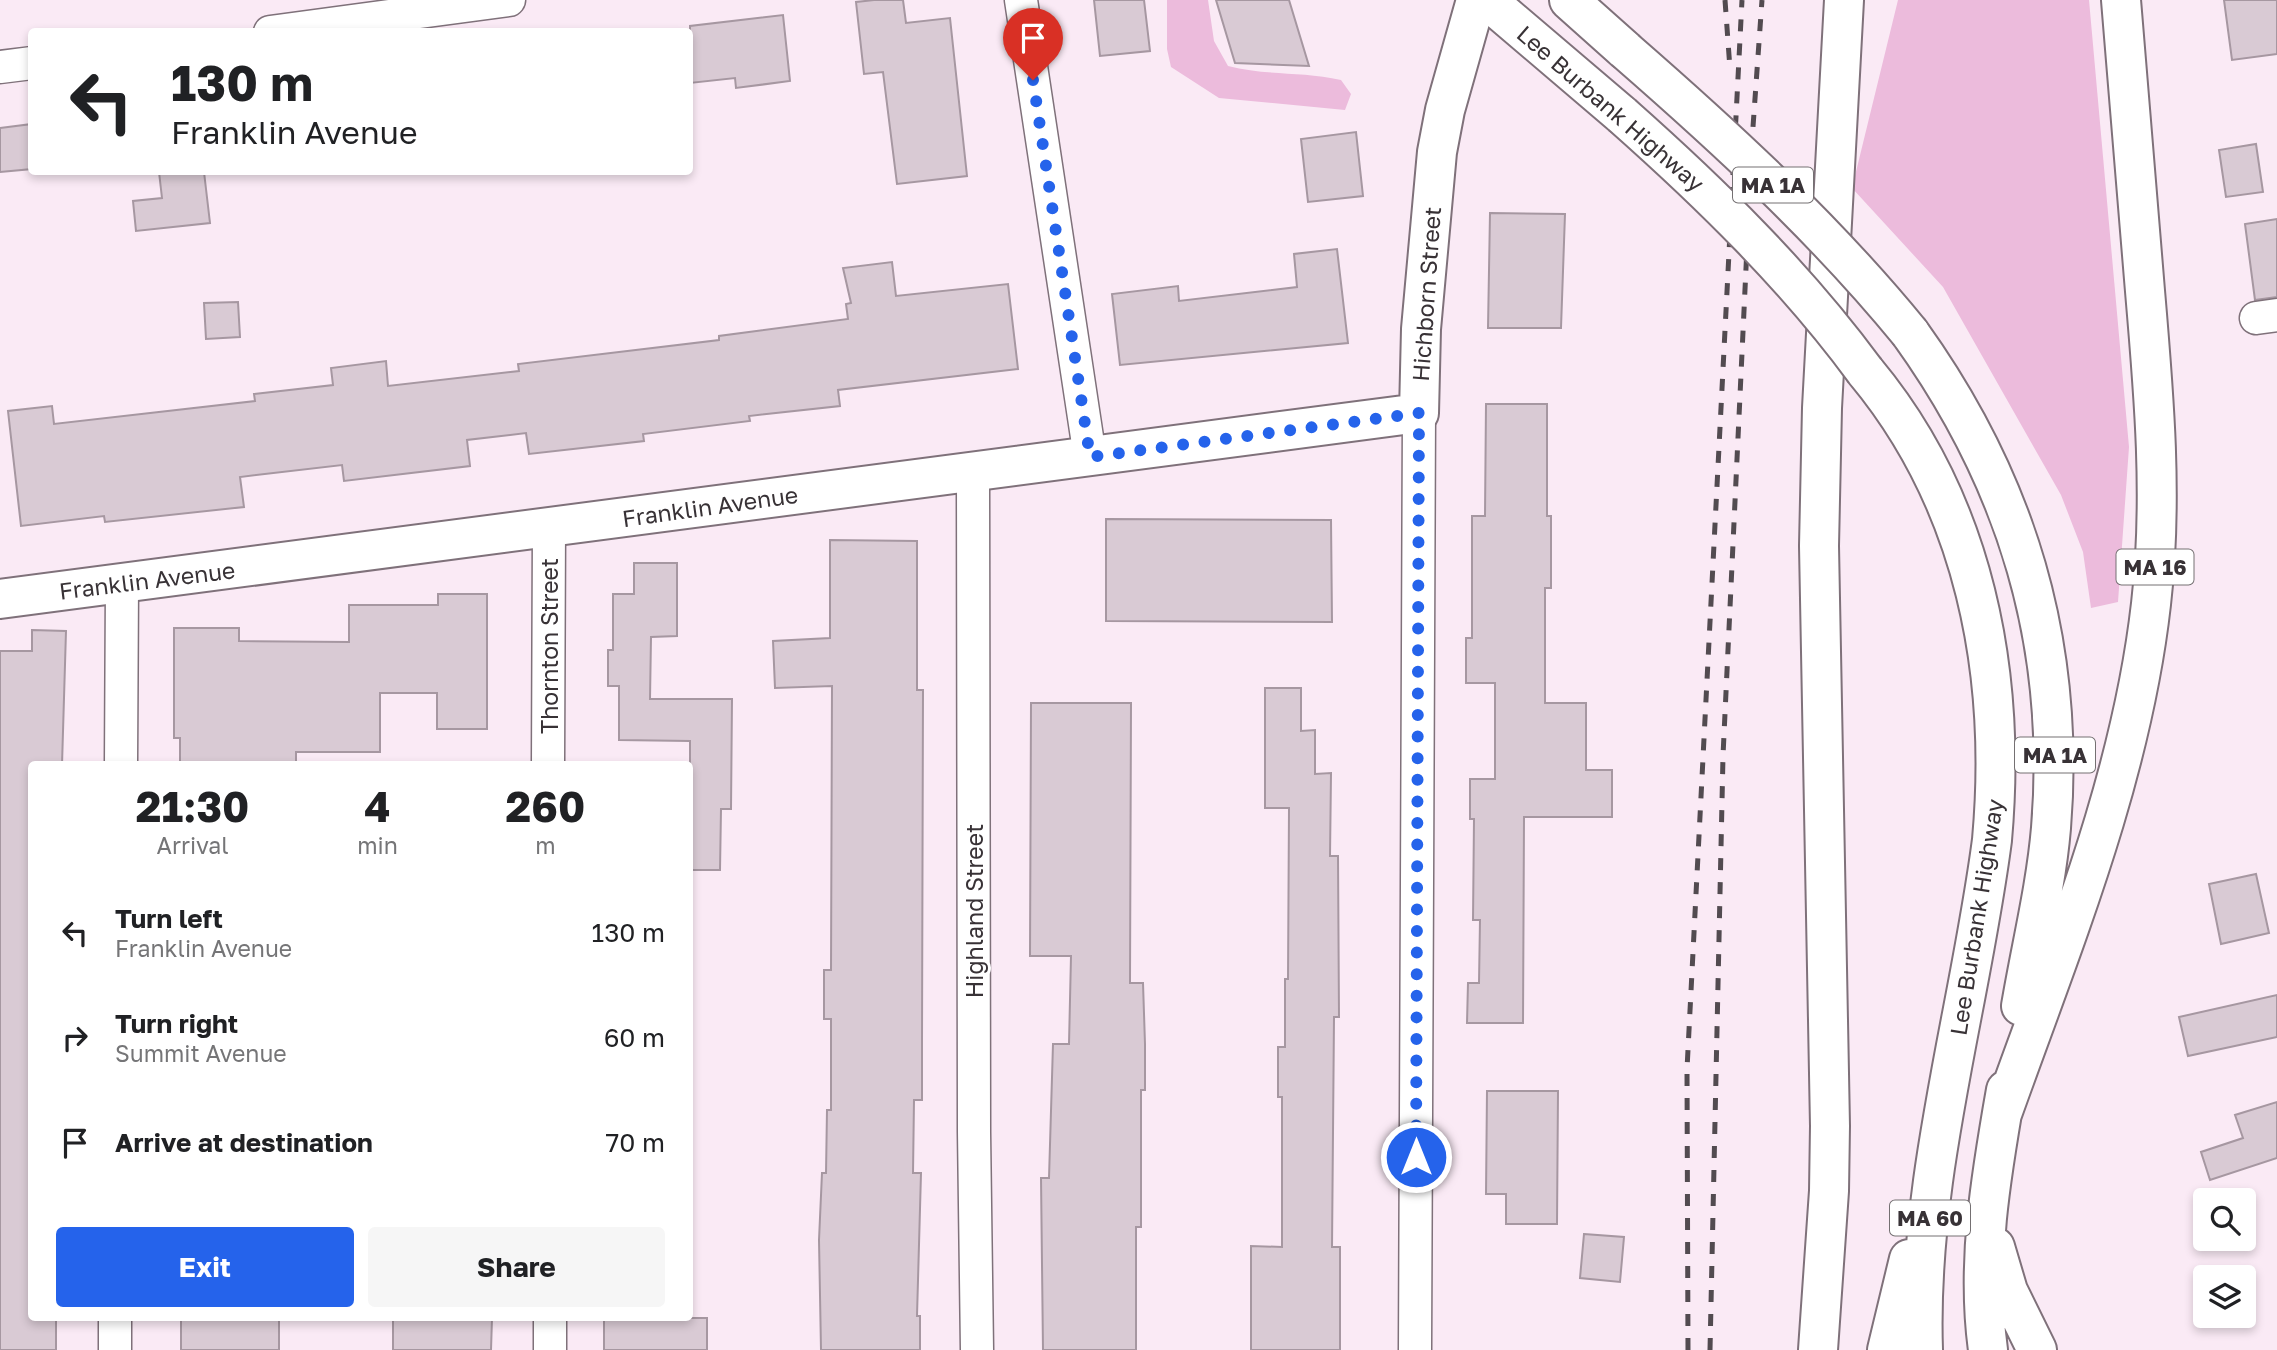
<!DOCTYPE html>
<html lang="en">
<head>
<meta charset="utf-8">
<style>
  body { margin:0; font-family:"Golos Text",sans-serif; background:#f6f6f6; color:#202124; height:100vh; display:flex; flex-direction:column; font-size:26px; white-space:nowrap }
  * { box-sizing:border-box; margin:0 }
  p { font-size:23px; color:#757577 }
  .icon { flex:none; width:38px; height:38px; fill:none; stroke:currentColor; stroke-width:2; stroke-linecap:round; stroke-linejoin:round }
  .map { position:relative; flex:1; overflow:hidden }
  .details { position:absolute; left:28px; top:761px; width:665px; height:560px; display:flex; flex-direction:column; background:#fff; border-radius:7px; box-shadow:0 4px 10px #0003 }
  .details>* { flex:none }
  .hud { position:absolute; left:28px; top:28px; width:665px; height:147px; border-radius:7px; box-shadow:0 4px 10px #0003; background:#fff; color:#202124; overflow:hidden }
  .tools { position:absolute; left:2193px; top:1188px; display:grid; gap:14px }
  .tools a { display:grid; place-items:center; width:63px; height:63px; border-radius:7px; background:#fff; box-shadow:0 4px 10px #0003; font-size:35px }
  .pin { position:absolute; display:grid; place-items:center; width:60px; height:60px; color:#fff; margin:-72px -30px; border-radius:50% 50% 50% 0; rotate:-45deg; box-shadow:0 0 7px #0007 }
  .pin .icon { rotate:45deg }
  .me { position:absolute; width:77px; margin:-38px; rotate:0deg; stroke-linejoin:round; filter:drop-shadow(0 0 5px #0008) }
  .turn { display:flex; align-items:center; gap:24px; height:147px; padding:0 28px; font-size:32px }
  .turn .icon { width:91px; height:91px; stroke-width:2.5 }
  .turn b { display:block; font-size:49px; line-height:60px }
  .eta { display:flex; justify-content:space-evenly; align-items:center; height:119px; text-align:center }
  .eta b { font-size:42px; font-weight:700; line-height:49px }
  .primary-button { display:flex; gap:14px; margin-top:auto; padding:14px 28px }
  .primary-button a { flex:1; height:80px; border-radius:7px; background:#2563eb; color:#fff; font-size:28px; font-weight:700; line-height:80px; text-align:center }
  .primary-button a+a { background:#f6f6f6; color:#202124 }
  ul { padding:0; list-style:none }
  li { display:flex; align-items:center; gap:21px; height:105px; padding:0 28px }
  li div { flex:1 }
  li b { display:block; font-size:26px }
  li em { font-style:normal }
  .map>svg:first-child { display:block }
</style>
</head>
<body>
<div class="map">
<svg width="2277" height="1350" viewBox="0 0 2277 1350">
  <rect width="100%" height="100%" fill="#faeaf5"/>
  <!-- green -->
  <path fill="#ecbbdc" d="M1167,0H1208L1214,41L1228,66C1266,76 1302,71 1341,80L1351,94L1345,110L1219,98L1171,67L1167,49Z
    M1898,0H2089L2129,447L2118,602L2091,608L2083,552L2061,495L1943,287L1852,188Z"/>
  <!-- building -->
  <path fill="#d9cad4" stroke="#a697a1" stroke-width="2" d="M874,0H903L906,23L950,18L967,176L897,184L883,72L864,74L856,2Z
    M1094,0H1144L1150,51L1100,56Z
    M1216,0H1289L1309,66L1235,63Z
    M2224,0H2277V54L2232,60Z
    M783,15L790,81L736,88L735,78L690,83V26Z
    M32,124V169L0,172V128Z
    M1356,132L1363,196L1308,202L1301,139Z
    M2256,144L2263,192L2226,197L2219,150Z
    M159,172H204L210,223L136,231L133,201L162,198Z
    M1490,213L1565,214L1561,328H1488Z
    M2277,219V297L2255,300L2245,224Z
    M1337,249L1348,343L1120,365L1112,294L1178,286L1179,301L1297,287L1294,254Z
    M892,262L896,296L1008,284L1018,369L838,390L840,406L749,416L750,421L643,434L644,441L529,454L526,433L467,440L470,466L344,481L342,465L240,477L244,507L105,522L104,516L21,526L8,411L52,406L54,424L255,401L254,394L333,385L331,368L386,361L388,386L519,371L518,364L719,340V336L848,319L846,304L851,303L843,268Z
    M238,302L240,337L206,339L204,303Z
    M1486,404H1547V516H1551V588H1545V703H1586V770H1612V817H1524L1523,1023H1467L1468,983H1479L1480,920H1473L1474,819H1470V779H1495V683H1466V638H1472V516H1485Z
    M1106,519L1331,520L1332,622L1106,621Z
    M830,540L917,541V690H923L922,1042V1100H914L913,1173H921L917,1316H920V1350H821L819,1240L822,1173H826L827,1110H831V1019H824V970H831L832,686L775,688L773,641L830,638Z
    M634,563H677V636L651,637L650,699H732L731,809H721L720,870H690V741L619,740V686H608V650H613V594H634Z
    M438,594H487V729H437V693H380V752H296V765H180V738H174V628H239V641L349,642V605H438Z
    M32,630L66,631L62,765H32V1318H56V1350H0V651H32Z
    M1265,688H1301V731L1315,730V774L1331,773L1330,856H1338L1339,1017H1334L1332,1247H1340V1350H1251V1246L1282,1247V1097H1278V1047H1285V979H1288L1289,808H1265Z
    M1031,703H1131L1130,983H1143L1145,1044V1090H1141V1227H1136V1350H1043L1041,1178H1049L1053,1044H1069L1071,956H1030Z
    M2256,874L2269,933L2221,944L2209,884Z
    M2277,995V1037L2188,1056L2179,1017Z
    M1487,1091H1558L1557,1224H1506V1194H1486Z
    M2277,1102V1158L2210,1180L2201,1152L2243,1138L2235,1115Z
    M1584,1234L1624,1237L1620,1282L1580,1278Z
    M181,1318H279V1350H181Z
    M393,1318H492L491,1350H393Z
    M604,1318H707V1350H604Z"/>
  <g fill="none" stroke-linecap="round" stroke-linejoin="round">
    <!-- street casing -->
    <g stroke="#7f717a" stroke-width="35">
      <path id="street" d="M1021,0L1090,457
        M270,32L509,0
        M0,67L32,63
        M2256,318L2277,315
        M973,471L974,1132L977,1350
        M121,765L122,583
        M548,765L549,527
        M550,1318V1350
        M115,1350V1318
        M1415,1350L1419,413"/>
    </g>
    <!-- secondary casing -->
    <g stroke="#7f717a" stroke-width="42">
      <path id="secondary" d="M0,599L1419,413L1421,329L1437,152L1445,110L1476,0"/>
    </g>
    <!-- highway casing -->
    <g stroke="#7f717a" stroke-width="42">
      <path id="highway" d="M1487,0L1622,115
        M1569,0L1625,50
        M1910,333C2017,482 2066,644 2051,828C2046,887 2031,947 2021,1006
        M1865,371C1975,503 2007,673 1992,840C1970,1009 1917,1178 1923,1350
        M2002,1114C2061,948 2131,781 2151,604C2163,500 2154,395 2145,291C2137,194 2129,97 2121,0
        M1995,1247L2008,1291L2037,1350
        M1818,1350L1829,1191L1830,1126L1819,546L1822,408L1844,0
        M1887,1350L1909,1259
        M1988,1350C1976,1263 1991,1175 2006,1090"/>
    </g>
    <!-- street -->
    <use href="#street" stroke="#fff" stroke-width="32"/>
    <!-- secondary -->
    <use href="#secondary" stroke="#fff" stroke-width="38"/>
    <!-- highway -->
    <use href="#highway" stroke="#fff" stroke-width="38"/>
    <!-- rail -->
    <path stroke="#524b50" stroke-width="5" stroke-dasharray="12 12" stroke-linecap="butt" d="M1725,0L1730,69
      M1688,1350L1687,1069L1742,0
      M1710,1350L1723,756L1752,141L1762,0"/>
    <!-- highway-bridge casing -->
    <g stroke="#7f717a" stroke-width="42" stroke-linecap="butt">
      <path id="highway-bridge" d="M1625,50C1726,138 1825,229 1910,333
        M1622,115C1710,193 1795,276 1865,371"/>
    </g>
    <!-- highway-bridge -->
    <use href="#highway-bridge" stroke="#fff" stroke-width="38"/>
  </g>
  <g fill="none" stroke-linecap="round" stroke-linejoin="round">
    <!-- route -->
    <path stroke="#2563eb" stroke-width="12" stroke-dasharray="0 21.6" d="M1033,80L1090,457L1419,413L1416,1157"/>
  </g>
  <g text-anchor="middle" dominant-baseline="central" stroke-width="6" stroke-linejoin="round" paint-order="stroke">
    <!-- shield labels -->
    <g fill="#fff" stroke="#747072" stroke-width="2">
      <rect x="1733" y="167.5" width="80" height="35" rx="5"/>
      <rect x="2116.5" y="549.5" width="77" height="35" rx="5"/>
      <rect x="2015" y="737.5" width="80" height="35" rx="5"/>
      <rect x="1890" y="1200.5" width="80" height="35" rx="5"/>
    </g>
    <g font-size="21" font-weight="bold" fill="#383236">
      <text x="1773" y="185">MA 1A</text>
      <text x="2155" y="567">MA 16</text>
      <text x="2055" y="755">MA 1A</text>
      <text x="1930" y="1218">MA 60</text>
    </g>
    <!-- street labels -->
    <g font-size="23" fill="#383236" stroke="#fff">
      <text transform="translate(1611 108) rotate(41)">Lee Burbank Highway</text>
      <text transform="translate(1426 294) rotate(-86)">Hichborn Street</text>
      <text transform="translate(710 506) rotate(-8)">Franklin Avenue</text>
      <text transform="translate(147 580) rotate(-7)">Franklin Avenue</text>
      <text transform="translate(549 646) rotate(-90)">Thornton Street</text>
      <text transform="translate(974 911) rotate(-90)">Highland Street</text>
      <text transform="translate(1976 917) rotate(-81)">Lee Burbank Highway</text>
    </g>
  </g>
</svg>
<div class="tools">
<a><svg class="icon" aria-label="search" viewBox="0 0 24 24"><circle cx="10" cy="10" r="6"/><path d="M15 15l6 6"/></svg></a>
<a><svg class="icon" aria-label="layers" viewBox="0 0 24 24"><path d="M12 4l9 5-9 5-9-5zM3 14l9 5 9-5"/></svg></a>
</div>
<div class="pin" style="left:1033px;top:80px;background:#d93025"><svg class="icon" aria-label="arrive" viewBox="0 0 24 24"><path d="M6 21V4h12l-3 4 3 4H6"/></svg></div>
<svg class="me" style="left:1416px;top:1157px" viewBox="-20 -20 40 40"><circle r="17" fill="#2563eb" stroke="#fff" stroke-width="3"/><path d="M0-11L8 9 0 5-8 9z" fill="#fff"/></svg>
<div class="hud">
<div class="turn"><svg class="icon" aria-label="left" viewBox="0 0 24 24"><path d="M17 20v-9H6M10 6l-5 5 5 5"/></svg><div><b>130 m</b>Franklin Avenue</div></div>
</div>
<section class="details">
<div class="eta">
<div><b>21:30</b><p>Arrival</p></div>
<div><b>4</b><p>min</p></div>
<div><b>260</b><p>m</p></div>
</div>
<ul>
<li><svg class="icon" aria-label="left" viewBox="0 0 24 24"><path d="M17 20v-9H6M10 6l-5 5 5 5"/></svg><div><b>Turn left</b><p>Franklin Avenue</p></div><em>130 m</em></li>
<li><svg class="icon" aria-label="right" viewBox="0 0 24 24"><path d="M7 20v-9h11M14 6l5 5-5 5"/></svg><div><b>Turn right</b><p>Summit Avenue</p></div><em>60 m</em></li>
<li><svg class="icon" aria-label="arrive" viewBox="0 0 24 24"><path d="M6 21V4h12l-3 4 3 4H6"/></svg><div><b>Arrive at destination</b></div><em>70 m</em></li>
</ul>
<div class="primary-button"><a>Exit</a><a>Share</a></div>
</section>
</div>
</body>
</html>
